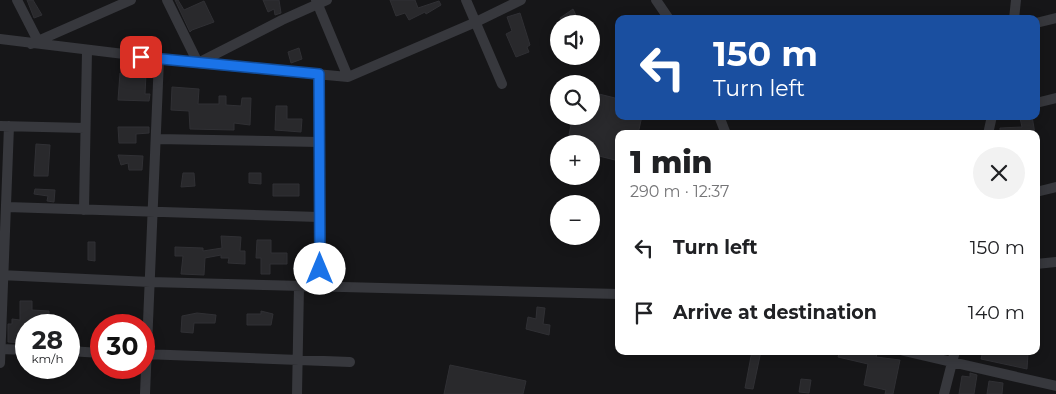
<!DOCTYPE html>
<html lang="en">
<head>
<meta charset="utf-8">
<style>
  body { margin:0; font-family:Montserrat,sans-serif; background:#f2f2f2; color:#202124; height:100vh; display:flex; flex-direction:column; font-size:19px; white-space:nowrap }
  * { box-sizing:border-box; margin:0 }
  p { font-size:16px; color:#757577 }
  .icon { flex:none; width:28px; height:28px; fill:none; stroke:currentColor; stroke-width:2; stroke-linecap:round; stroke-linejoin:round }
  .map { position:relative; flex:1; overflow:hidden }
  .drawer { position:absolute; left:615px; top:130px; width:425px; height:225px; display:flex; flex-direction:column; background:#fff; border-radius:10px; box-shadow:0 2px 12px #0003 }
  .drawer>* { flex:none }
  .banner { position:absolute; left:615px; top:15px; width:425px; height:105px; border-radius:10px; box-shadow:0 2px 12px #0003; background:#1a4fa0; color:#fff; overflow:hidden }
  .fabs { position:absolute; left:550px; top:15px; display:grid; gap:10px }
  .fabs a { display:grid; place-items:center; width:50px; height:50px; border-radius:50%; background:#fff; box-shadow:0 2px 12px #0003; font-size:25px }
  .speed { position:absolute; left:15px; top:314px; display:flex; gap:10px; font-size:25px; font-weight:700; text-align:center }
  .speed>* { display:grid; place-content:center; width:65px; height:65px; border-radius:50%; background:#fff; box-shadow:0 2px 12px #0003; line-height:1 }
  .speed small { font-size:12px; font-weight:400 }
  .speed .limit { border:8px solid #d22; background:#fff; color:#111 }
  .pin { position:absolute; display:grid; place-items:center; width:42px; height:42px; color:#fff; margin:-21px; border-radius:10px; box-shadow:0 2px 8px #0006 }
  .me { position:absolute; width:55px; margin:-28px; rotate:0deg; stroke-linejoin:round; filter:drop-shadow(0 0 4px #0008) }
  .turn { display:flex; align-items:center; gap:18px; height:105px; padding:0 15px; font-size:22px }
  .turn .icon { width:65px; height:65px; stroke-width:2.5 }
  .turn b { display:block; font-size:35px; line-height:42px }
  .round { display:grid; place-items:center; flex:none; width:52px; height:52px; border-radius:26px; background:#f2f2f2 }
  .summary { display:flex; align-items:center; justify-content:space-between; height:85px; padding:0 15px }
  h1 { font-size:30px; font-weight:800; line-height:38px }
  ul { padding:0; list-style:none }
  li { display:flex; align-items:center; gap:15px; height:65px; padding:0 15px }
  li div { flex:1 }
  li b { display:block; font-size:19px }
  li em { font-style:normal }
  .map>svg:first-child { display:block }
</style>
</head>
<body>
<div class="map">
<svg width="1056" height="394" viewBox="0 0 1056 394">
  <rect width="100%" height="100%" fill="#161618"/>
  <!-- building -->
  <path fill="#29292c" stroke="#303034" d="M27,0H33L42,15L34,18Z
    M175,0H178L184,10L204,1L214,22L192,30L190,32Z
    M263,0H279L281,13L275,15L274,9L268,12Z
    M390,0H415L418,8L439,1L441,5L426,14L425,12L409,20L405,13L396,16Z
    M573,9L580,24H563L560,18Z
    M520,13L530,45L527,47L529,52L516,57L506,34L512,31L507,17Z
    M299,48L302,59L291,63L288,52Z
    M120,73L146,74L145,94H150L149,101L118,100Z
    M172,87L199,89L198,104H219V96H226V105L241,106L242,98H251L250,125L234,123V130L190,129L189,111L171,110Z
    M591,92L619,99V116H642L638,134H619V161L591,154V144H567L573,116H591Z
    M276,106H287V119H302L301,132L275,130Z
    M1032,116L1035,134H1000V128L1022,127L1020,118Z
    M118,127H149V133L136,134V143H119Z
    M36,144L50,145L48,176H34Z
    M118,155L143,156L142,170H129L128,163L121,165Z
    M183,173H194L195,186L181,187Z
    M249,173H261V184L249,183Z
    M273,184H299V196H273Z
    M35,189L55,190L54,202L47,201L48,196L34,194Z
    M221,236L241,237L240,251H245V264L228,263L229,258H221V255L205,258L204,275L181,274L183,256H175V247L203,248V251L222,248Z
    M257,240H271V253H287V264H270V274H261V258H256Z
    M88,242H95V261L88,260Z
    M20,301H32V310L49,311V325H26V343L8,342V324H12V319L20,320Z
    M537,307L545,308L543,324L550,325L549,335L526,329L528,317L536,319Z
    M261,311L273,314L271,325H247V314H261Z
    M197,313L216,315L215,323H194L193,333L181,332L182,316Z
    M752,351H761L753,389L745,388Z
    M840,351H863L877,354L876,357L900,360L893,394H885L886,390L864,385L868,364L838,357Z
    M983,351H1016L1028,354L1027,369L981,359Z
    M450,365L526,381L523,394H444Z
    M970,373L977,375L974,394H959L962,376L970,377Z
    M801,379L811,380L809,393L799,392Z
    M989,381L1003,383L1002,394H987Z"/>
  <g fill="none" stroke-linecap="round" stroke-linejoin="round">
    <!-- minor -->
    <path stroke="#37383d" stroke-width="10" d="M17,0L38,41
      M167,0L198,63L282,20L327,0
      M316,0L348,77
      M466,0L502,84
      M656,0L669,19
      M1014,19L1016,0
      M1036,23L1056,18
      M0,39L198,63L348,77L476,22L521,0
      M31,44L131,0
      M319,74L320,287
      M1036,103L1056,98
      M719,116L726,134
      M0,126L85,128
      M988,134L992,116
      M156,139L319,142
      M1036,192L1056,187
      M7,207L319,217
      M84,210L87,51
      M1036,264L1056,262
      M0,275L150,282L619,294
      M1,349L26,350
      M69,351L101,353
      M904,351L1056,386
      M144,354L350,362
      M0,363L9,126
      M145,394L159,59
      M297,394L299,286
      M944,394L955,351"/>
  </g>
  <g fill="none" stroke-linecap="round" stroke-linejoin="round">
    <!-- route casing -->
    <g stroke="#114b97" stroke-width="12">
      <path id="route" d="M141,57L319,74L320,269"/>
    </g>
    <!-- route -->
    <use href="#route" stroke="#1a73e8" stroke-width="9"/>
  </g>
</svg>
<div class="fabs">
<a><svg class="icon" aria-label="sound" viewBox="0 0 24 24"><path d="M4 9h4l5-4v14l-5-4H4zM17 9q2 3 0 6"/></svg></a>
<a><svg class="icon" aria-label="search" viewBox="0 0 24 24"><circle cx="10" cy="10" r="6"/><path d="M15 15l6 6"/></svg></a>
<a>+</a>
<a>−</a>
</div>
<div class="speed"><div>28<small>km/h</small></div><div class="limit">30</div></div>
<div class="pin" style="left:141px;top:57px;background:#d93025"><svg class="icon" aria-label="arrive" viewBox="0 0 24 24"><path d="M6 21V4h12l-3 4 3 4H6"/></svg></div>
<svg class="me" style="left:320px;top:269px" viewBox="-20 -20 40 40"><circle r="19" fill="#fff"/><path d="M0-13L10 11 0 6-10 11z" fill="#1a73e8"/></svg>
<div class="banner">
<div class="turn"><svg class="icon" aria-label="left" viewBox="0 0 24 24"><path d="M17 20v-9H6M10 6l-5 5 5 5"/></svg><div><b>150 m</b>Turn left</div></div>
</div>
<section class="drawer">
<div class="summary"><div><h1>1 min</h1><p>290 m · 12:37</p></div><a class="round"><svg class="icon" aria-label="close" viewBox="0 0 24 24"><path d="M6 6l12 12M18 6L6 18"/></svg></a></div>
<ul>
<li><svg class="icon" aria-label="left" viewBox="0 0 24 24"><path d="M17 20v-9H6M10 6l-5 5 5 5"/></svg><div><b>Turn left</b></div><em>150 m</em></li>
<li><svg class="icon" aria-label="arrive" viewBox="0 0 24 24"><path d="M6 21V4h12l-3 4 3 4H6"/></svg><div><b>Arrive at destination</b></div><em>140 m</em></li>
</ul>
</section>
</div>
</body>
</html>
